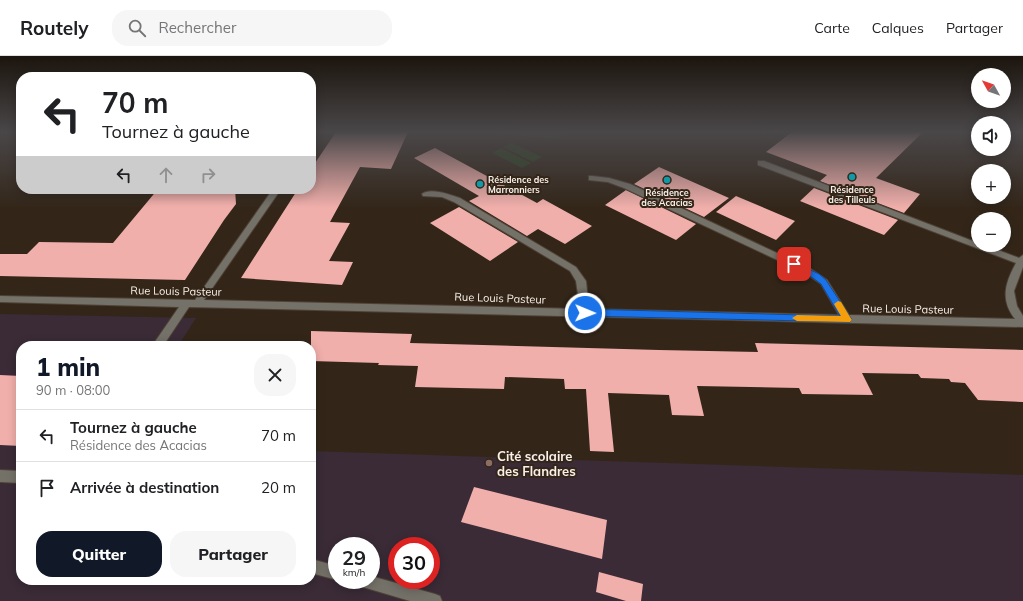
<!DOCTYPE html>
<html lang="fr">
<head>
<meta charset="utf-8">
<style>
  body { margin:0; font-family:Mulish,sans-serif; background:#f6f6f6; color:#202124; height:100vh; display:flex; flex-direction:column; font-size:15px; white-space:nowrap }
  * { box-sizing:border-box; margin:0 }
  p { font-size:13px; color:#757577 }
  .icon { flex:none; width:22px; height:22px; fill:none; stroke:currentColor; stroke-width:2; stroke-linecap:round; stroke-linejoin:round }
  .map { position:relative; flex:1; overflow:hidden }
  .sheet { position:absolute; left:16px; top:285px; width:300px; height:244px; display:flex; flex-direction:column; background:#fff; border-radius:16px; box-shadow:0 2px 10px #0003 }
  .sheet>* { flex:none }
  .hud { position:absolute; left:16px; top:16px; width:300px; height:122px; border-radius:16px; box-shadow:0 2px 10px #0003; background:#fff; color:#202124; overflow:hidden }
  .needle { width:26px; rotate:310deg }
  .tools { position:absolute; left:971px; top:12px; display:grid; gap:8px }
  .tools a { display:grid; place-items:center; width:40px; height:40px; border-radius:50%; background:#fff; box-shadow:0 2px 10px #0003; font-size:20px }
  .speed { position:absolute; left:328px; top:481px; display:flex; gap:8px; font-size:20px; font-weight:700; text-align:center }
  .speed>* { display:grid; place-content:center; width:52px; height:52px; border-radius:50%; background:#fff; box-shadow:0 2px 10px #0003; line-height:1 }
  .speed small { font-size:10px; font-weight:400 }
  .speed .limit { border:6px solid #d22; background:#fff; color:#111 }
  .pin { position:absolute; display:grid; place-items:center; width:34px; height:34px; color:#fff; margin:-17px; border-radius:8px; box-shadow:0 2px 6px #0006 }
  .me { position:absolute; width:44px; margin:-22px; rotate:91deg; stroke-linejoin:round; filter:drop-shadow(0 0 3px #0008) }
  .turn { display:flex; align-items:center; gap:14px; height:84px; padding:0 20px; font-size:18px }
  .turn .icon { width:52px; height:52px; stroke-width:2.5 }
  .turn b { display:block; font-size:28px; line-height:34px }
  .lanes { display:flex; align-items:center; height:38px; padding:0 20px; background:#0003; justify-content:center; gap:20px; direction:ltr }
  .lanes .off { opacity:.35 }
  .round { display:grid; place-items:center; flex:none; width:42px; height:42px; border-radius:16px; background:#f6f6f6 }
  .headline { display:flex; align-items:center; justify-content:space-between; height:68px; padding:0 20px }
  h1 { font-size:24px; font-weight:800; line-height:30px; color:#111827 }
  .action { display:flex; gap:8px; margin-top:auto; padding:8px 20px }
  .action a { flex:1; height:46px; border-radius:16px; background:#111827; color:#fff; font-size:16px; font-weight:800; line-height:46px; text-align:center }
  .action a+a { background:#f6f6f6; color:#202124 }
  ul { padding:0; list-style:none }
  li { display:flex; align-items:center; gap:12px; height:52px; padding:0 20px; border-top:1px solid #e0e0e0 }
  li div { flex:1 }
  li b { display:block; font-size:15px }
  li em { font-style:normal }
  header { display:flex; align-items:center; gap:24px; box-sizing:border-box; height:56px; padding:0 20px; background:#fff; border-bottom:1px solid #e0e0e0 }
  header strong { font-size:19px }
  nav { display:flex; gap:22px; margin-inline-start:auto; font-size:14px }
  .search { width:280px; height:36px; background:#f6f6f6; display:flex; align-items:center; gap:10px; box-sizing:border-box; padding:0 14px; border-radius:16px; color:#757577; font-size:15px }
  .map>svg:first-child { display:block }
</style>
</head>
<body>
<header>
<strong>Routely</strong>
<div class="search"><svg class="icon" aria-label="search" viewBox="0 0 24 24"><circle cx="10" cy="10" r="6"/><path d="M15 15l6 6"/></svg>Rechercher</div>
<nav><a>Carte</a><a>Calques</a><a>Partager</a></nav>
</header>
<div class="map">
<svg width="1023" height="545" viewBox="0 0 1023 545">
  <rect width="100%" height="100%" fill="#332619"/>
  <!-- education -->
  <path fill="#3a2b37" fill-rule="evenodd" d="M0,258L196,262L178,290H21V524H311V395L1023,419V545H0ZM337,490H371V524H337ZM397,490H431V524H397Z"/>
  <!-- green -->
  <path fill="#29421d" d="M504,76H561L559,83L503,78Z
    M512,87L542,101L533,106L503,91Z
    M501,92L531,107L522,112L492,97Z"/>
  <!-- building -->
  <path fill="#f1afab" d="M336,76H408L391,113L360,111L330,166L350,167L329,205L353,206L342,229L241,222L298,133H311V113Z
    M792,76H923L876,122L920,138L904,157L820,125L827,119L766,96Z
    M435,92L537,147L543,143L592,170L565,188L538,173L527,180L469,145L479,140L414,102Z
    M659,111L729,142L704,161L634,128Z
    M814,132L898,164L884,179L800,145Z
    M158,133H235L236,148L224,164L185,224L0,220V198H27L39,186L113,187Z
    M626,134L696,168L676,184L605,149Z
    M736,140L795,165L776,184L716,156Z
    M459,151L518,186L490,205L430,167Z
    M311,275L412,278L410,287L659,294L758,296L755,287L1023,294V346L978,344L965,327L951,326L949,323L921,322L918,318L862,317L873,339L802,338L799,332L697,330L704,360L672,359L669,339L608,337L614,396L590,395L586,333H565L564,323L505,321L504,333L415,331L418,310L378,309L379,307L311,305Z
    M0,319L21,320V390L0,389Z
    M474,431L607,464L602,503L461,466Z
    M599,516L643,528L641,545H626L596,536Z"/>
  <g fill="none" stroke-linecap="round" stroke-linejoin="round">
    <!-- minor casing -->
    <g stroke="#4f4236" stroke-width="2">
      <path id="minor" d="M758,105H764L978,187V189H985L1019,202L1023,199V211L1014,235L1017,250L1023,260V271L189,251L163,290H152L179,251L0,246V240L195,244L273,133H281L204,244L580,253L576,225L570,215L454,146L442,141L423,140L422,138C430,131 451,139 460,142L576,211L586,225L589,253L839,259L821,228L805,217L624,132L608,126L589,124V120H592L609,122L630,128L811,213L827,224L849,259L1015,263C1000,244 1005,227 1016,207L758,109Z
        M0,414L21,415V427L0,426Z
        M311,503L337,510V524L311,517Z
        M371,520L435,538L440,540L442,545H410L356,529L354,524H371Z"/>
    </g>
    <!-- minor -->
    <use href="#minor" fill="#747169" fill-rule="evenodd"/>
  </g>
  <!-- sky -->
  <linearGradient id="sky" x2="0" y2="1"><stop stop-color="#1c150e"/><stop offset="0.5" stop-color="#4a4749"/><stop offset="1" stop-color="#4a4749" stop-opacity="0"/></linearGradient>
  <rect width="1023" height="152" fill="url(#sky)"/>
  <!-- route -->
  <path fill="#1a73e8" stroke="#114b97" d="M794,206L819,218L826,224L852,264L850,266L585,260L580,257L585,253L840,260L821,228L813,222L791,210V207Z"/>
  <!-- slow -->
  <path fill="#f59e0b" d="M838,245L841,246L850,261L852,264L850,266L797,265L792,262L797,259L841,260L834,248Z"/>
  <!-- markers -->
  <g fill="#0f9aa8" stroke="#332619" stroke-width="1.5">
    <circle cx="852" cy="121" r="4"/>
    <circle cx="667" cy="124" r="4"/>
    <circle cx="480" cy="128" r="4"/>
  </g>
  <circle fill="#8d6e63" stroke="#332619" stroke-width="1.5" cx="489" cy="407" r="4"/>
  <g text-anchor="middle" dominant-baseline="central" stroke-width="4" stroke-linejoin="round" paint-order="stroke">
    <!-- far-poi labels -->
    <g font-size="9" font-weight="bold" fill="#f9f0e8" stroke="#332619">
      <text x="488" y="123" text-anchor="start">Résidence des<tspan x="488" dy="10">Marronniers</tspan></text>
      <text x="852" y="133">Résidence<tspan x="852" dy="10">des Tilleuls</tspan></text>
      <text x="667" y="136">Résidence<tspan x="667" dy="10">des Acacias</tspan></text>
    </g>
    <!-- street labels -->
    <g font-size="11" fill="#f9f0e8" stroke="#332619">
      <text transform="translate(176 235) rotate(1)">Rue Louis Pasteur</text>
      <text transform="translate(500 242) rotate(2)">Rue Louis Pasteur</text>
      <text transform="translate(908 253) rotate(1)">Rue Louis Pasteur</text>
    </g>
    <!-- near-poi labels -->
    <g font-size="13" font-weight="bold" fill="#f9f0e8" stroke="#332619" text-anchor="start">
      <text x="497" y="400">Cité scolaire<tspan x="497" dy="15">des Flandres</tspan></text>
    </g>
  </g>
</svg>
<div class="tools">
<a><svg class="needle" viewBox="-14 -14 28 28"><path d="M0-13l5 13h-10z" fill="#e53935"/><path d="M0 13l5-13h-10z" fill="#757577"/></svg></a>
<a><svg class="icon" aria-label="sound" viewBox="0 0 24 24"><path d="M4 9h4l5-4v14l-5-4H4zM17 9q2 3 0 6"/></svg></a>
<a>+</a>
<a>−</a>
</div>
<div class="speed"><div>29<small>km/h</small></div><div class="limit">30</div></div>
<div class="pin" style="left:794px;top:208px;background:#d93025"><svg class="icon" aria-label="arrive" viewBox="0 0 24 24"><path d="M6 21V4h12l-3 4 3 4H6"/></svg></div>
<svg class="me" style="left:585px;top:257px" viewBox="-20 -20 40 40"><circle r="17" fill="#1a73e8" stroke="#fff" stroke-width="3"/><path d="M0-11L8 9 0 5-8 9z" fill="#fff"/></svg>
<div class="hud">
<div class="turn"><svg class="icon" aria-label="left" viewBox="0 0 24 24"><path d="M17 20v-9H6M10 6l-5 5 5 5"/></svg><div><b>70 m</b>Tournez à gauche</div></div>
<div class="lanes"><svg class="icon" aria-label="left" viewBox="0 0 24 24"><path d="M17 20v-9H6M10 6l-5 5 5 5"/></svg><svg class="icon off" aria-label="ahead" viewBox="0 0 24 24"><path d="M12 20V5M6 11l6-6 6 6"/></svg><svg class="icon off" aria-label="right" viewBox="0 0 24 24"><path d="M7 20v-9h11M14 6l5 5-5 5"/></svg></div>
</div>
<section class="sheet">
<div class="headline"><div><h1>1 min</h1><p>90 m · 08:00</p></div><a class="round"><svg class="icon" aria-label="close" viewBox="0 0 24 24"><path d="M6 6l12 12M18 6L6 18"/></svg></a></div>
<ul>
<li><svg class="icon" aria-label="left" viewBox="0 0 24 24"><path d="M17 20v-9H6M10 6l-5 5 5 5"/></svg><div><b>Tournez à gauche</b><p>Résidence des Acacias</p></div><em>70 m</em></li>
<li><svg class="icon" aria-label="arrive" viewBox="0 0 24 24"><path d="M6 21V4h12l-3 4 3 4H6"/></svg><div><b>Arrivée à destination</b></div><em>20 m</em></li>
</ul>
<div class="action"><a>Quitter</a><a>Partager</a></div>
</section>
</div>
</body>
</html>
